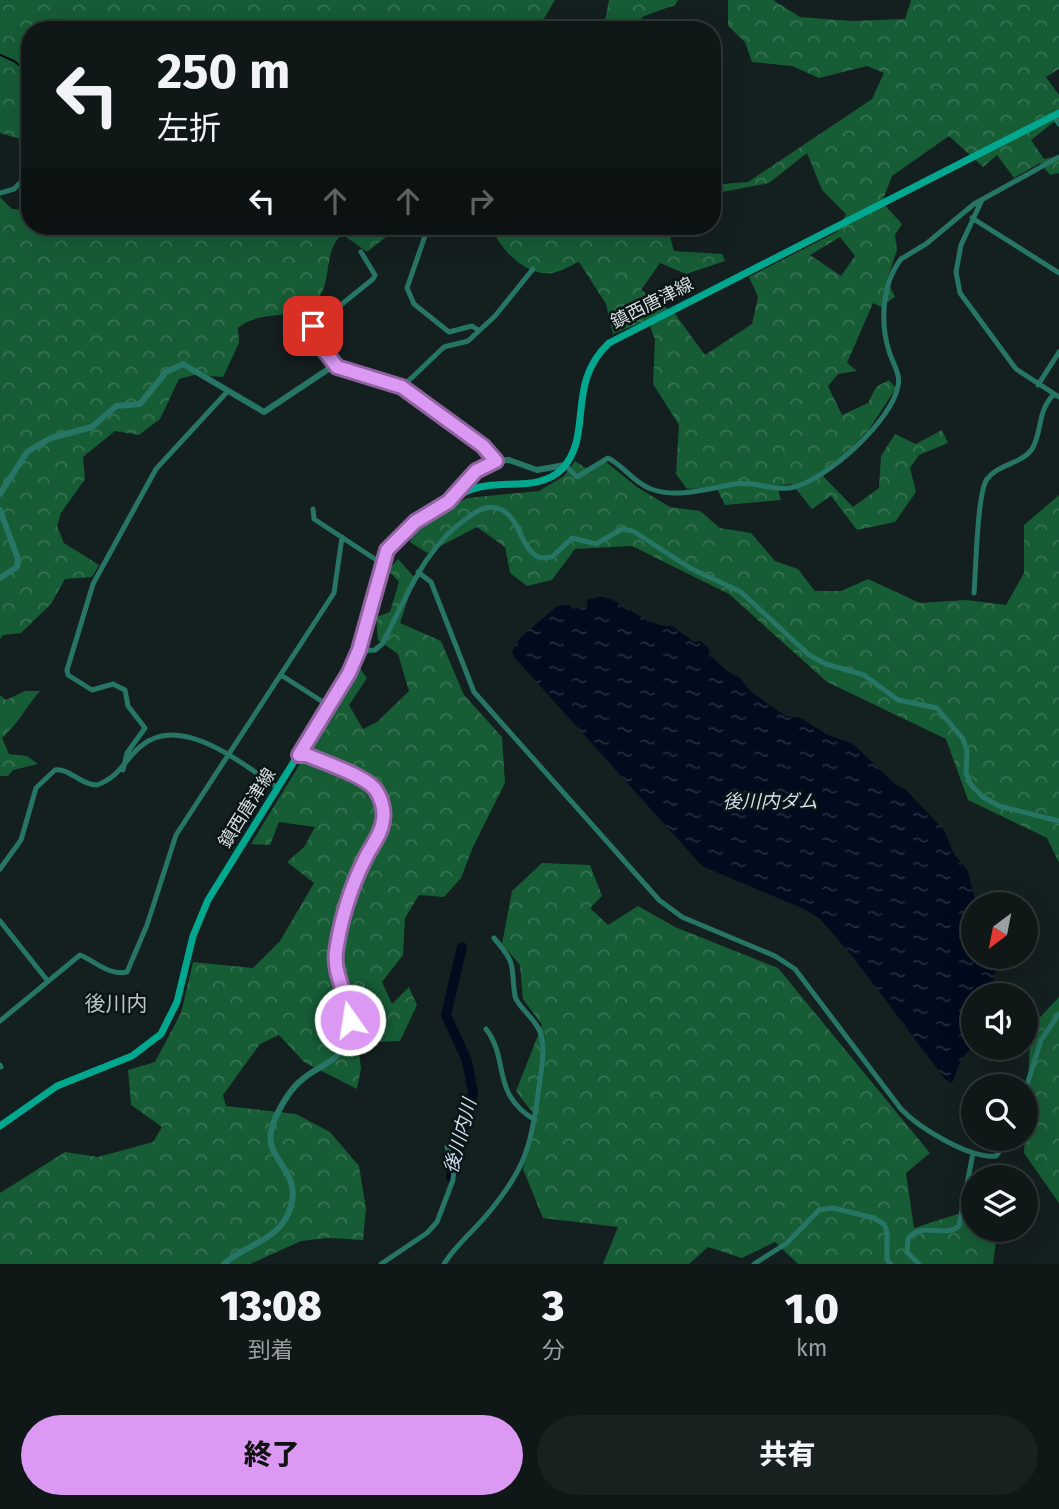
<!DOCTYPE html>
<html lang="ja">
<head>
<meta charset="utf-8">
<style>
  body { margin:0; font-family:"Fira Sans","Noto Sans JP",sans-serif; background:#182020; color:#f1f3f6; height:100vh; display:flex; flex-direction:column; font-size:26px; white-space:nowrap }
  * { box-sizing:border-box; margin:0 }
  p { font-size:23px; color:#9b9fa1 }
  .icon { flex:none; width:38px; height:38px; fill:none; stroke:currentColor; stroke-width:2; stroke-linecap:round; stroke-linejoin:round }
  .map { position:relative; height:1264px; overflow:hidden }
  .side { display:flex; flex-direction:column; background:#0f1717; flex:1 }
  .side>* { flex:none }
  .banner { position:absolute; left:21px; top:21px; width:700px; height:214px; border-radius:28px; box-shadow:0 7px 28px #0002,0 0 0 2px #2f3636; background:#0f1717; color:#f1f3f6; overflow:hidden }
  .needle { width:46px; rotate:212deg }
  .fabs { position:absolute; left:961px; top:892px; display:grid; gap:14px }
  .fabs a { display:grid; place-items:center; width:77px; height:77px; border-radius:50%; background:#0f1717; box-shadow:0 7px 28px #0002,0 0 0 2px #2f3636; font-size:35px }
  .pin { position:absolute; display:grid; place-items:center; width:60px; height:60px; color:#fff; margin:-30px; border-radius:14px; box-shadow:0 4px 10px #0006 }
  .me { position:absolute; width:77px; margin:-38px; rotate:347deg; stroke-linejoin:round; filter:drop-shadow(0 0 5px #0008) }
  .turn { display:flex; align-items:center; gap:24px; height:147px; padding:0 21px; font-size:32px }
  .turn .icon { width:91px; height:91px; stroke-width:2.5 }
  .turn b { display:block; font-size:49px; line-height:60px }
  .lanes { display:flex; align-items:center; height:66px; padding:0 21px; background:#0003; justify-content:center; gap:35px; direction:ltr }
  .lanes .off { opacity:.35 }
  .eta { display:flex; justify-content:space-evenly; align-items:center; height:119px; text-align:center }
  .eta b { font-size:42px; font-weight:800; line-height:49px }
  .primary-button { display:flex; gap:14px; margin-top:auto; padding:14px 21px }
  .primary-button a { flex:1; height:80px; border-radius:42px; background:#dc99f4; color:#111; font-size:28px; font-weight:800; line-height:80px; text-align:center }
  .primary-button a+a { background:#182020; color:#f1f3f6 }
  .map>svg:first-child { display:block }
</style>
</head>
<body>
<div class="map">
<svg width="1059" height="1264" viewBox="0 0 1059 1264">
  <defs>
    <pattern id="forest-crowns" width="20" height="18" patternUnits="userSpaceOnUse" patternTransform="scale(1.75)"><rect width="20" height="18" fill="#165c35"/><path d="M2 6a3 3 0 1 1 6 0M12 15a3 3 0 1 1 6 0" fill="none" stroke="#377352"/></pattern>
    <pattern id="water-ripples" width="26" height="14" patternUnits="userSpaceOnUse" patternTransform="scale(1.75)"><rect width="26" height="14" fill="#000b1d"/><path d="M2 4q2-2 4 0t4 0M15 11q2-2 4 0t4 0" fill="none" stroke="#242e3e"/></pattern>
  </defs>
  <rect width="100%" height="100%" fill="#141f1f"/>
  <!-- forest -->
  <path fill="url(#forest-crowns)" fill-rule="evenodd" d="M0,0H555L545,17L532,30H30V104L24,113L30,117V142L0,133Z
    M609,0H678L675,5L644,16L629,30H618L605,21Z
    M728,0H773L800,17L852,21L905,19L911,0H1059V69L1046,77L1059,95V127L1054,122L1031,140L1044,159L1059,156V173L1050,175L1040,163L1014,178L997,155L983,167L949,136L892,176L882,202L902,224L895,235L897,250L887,280L895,297L881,307L873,303L847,363L857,371L838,374L828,386L842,415L868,403L876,387L889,380L896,388L868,431L823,476L853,507L879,488L881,456L895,434L916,444L942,430L948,443L919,455L910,468L916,492L895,522L857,530L831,496L812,509L792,484L777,486L781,500L725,505L716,487L687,489L676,474L679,425L653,384L655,340L648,320L613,334L606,304L579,262C571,265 562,271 553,273C525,277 500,249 491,226H526L527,229L535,226H667L674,251L722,254L725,261L686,274L660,263L641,290L675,314L705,355L752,324L758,297L749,277L837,232L846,214L822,190L807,153L769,183L712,194V185L748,182L872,99L884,73L867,66L819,78L792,66L752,62L745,42L728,26ZM840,237L855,256L841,276L810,255Z
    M0,197L12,209L30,210V226H400L367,252L342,234C320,255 336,288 310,306C289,320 259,310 238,328L239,343L223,377L194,375L179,379L160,419L139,435L115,431L83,457L85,479L61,513L57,526L64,543L99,565L92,577L65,579L51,604L21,633L3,635L0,639Z
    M575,461L590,471L605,461L637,487L670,507L700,511L720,528L751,533L775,561L798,569L815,591H841L868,579L920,603L966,600L1006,605L1024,573V525L1059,495V863L1047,838L968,800L946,739L827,682L729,594L632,546L575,549L552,580L527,586L510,573L505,547L477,527L427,553L410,542L413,529L467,498L539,491L564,476Z
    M398,559L415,578L400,623L441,641L464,695L502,737L505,783L473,847L461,878L444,897L419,895L405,918L403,955L382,982L392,1004L409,987L417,1005L400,1041L358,1043L361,1068L357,1089L304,1062L279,1035L260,1044L223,1095L226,1106L296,1114L330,1132L359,1166L366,1209L363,1240L328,1238L301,1241L250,1264H0V1193L65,1152L98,1157L153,1142L162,1127L131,1105L128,1070L155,1062L181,1013L193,962L253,968L280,941L314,883L287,862L304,847L315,827L279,822L270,845L251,844L359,667L367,678L349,705L363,729L377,722L409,691L398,654L378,640L376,617L390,612L399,582L388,570Z
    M25,691H40C26,707 18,724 2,738L9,754L27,756L38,764L13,770L8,776H0V695L6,700Z
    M542,863L590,865L602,896L590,908L608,925L638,906L675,927L778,968L930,1153L906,1173L914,1228L967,1211L973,1216V1230H992L997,1234L993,1264H798L775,1242L742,1258L708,1247L689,1264H603L618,1227L543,1218L523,1169L536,1117L516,1091L542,1025L523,999L520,965L502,944L512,891Z
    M1059,997V1203L1024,1153L1031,1027Z"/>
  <!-- water -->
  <path fill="url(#water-ripples)" d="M603,596C626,604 650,628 672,626L694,642L700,641L708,647L710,655L727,671L740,678L751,692L771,706L786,716L801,718L826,734L853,744L896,785L905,789L944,830L954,854L968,871L976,905H973V957H997L999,962L992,983L995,989H989V996H973V1046L962,1058L952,1083L945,1079L853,957L820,919L804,909L702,866L515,658L512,651L520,638L557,606L569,605L573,609L588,606L587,600Z"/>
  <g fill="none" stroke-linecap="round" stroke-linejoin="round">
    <!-- stream -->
    <path stroke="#000b1d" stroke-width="2" d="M0,55L14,61L30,74"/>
    <!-- river -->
    <path stroke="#000b1d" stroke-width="10" d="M451,1177L473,1092L467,1061L446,1015L462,947"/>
    <!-- minor -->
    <path stroke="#267565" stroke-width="5" d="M1054,116L1059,124
      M0,193L14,189L30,173
      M981,202L961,245L956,272L960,293L1016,369L1059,397
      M972,218L1059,273
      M425,226L426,233L407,288L414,304L449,332L472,326L478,330
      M337,367L311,329L373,279L375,275L361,252
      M1038,385L1059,352
      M402,387L444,347L468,341L495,316L533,269
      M565,465L577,477L608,458C624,466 634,483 651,489C678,499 709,488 735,484C755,481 776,492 794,487C827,479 892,421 898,386C901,374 892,362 889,351C880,323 882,283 901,259L926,244L974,204L1059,157
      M313,509L314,519L381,563
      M418,572L431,582L474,692L659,900L682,917L775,956L795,969L901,1109C919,1128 970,1159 996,1156L1009,1139
      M974,593C976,571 977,493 987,479C998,464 1022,464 1032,449C1043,431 1036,413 1054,394
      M359,651L375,650L382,644C407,598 423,547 470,516C478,510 489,504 500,509C521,518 519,548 540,558L552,557L572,538L596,544L622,529L633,531L690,568L741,592L809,655L826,664L864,675L898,700L937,708L963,739L967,751L966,773L971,785L983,797L999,806L1059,821
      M281,675L326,704
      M123,770L127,753L145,728L128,706L125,690L113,684L92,690L68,675L67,670L93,584L156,469L227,392
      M0,869L21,840L36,788L55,770C70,768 80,785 97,785C122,775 123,761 141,746C181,712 244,765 278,788
      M0,921L47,980
      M0,1021L80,955C95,961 109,976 127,972L147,925L176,835L334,593L342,537
      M486,1029C510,1060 490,1093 535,1120
      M0,1065L1,1067
      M1026,1088L1041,1040L1059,1014
      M381,1264L427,1233L437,1222L453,1180L454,1168L447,1147
      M444,1264C456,1244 476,1229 490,1211C524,1170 531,1147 538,1094C540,1076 546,1054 541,1035C538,1020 517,1007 515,996C510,964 518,966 494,938
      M754,1264L787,1243L819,1210L833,1208L874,1218L884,1224L887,1232V1260L891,1264
      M919,1264L907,1252L908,1239C922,1220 944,1239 959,1226L973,1153"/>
    <!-- tertiary -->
    <path stroke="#267565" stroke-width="6" d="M0,494L27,452L35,447L51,438L92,427L116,406L140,404L166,372L183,364L264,412L327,370L337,367L402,387L483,446L496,461L509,460L537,470L565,465
      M449,500L476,471L496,461
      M0,510L18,559L17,567L0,578
      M224,1264C242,1247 276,1240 287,1216C308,1173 265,1162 271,1132C275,1114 289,1089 304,1078C321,1064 338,1063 346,1040C358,1004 333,985 336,952C340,922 351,887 364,860C371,845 380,834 384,817L374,789L307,755H299"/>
    <!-- secondary -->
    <path stroke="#00a88f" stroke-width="7" d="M0,1126L57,1086L132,1056L161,1034L177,1002L193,936L208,900L349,673C354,662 360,651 363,639C372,609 371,567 392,543C405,527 422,518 438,507C454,498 468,488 486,486C512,482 542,489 562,469C594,435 565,384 609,343L1059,113"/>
  </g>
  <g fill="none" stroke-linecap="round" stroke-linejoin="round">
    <!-- route casing -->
    <g stroke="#8f639f" stroke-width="18">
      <path id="route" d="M313,326L311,333L337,367L402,387L483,446L496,461L476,471L448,502L415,522L387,550L359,650L349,673L299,755H307C325,763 363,775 375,789C381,797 385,810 383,820C382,834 371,846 365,859C351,886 340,922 336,952C333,976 349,996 350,1020"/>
    </g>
    <!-- route -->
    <use href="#route" stroke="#dc99f4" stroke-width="12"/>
  </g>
  <g text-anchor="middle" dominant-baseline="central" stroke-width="5" stroke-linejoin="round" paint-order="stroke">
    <!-- street labels -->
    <g font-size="18" fill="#d8dfe0" stroke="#0b1516">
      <text transform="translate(652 303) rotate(-27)">鎮西唐津線</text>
      <text transform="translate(247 808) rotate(-58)">鎮西唐津線</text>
    </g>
    <!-- water labels -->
    <g font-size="19" font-style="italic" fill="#cedff0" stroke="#0b1516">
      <text x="770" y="801">後川内ダム</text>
      <text transform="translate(460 1136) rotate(-75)">後川内川</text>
    </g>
    <!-- quarter labels -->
    <g font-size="21" fill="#bac7c8" stroke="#0b1516">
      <text x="116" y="1004">後川内</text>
    </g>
  </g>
</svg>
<div class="fabs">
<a><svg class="needle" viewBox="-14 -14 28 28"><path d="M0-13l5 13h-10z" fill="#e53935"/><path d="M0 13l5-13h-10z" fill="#9b9fa1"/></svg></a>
<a><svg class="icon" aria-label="sound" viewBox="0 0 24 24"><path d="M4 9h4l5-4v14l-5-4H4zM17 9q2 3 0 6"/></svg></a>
<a><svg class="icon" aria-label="search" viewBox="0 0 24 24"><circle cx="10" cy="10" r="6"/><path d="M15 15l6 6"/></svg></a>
<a><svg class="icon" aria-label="layers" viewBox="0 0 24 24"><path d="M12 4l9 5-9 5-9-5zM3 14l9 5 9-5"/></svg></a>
</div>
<div class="pin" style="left:313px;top:326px;background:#d93025"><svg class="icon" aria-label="arrive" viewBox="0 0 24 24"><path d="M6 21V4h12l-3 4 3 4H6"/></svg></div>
<svg class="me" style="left:350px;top:1020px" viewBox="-20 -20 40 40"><circle r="17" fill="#dc99f4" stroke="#fff" stroke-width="3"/><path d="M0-11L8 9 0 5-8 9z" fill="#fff"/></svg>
<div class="banner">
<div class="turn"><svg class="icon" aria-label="left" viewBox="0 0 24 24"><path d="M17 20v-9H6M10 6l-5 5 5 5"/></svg><div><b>250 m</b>左折</div></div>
<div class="lanes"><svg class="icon" aria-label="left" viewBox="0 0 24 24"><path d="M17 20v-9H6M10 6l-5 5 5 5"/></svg><svg class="icon off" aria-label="ahead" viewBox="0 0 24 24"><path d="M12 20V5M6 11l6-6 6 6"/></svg><svg class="icon off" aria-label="ahead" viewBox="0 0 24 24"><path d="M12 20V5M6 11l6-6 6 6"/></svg><svg class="icon off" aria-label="right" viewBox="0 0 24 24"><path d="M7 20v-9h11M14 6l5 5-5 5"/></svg></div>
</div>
</div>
<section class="side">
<div class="eta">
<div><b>13:08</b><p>到着</p></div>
<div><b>3</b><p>分</p></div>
<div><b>1.0</b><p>km</p></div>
</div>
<div class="primary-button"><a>終了</a><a>共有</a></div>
</section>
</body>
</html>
